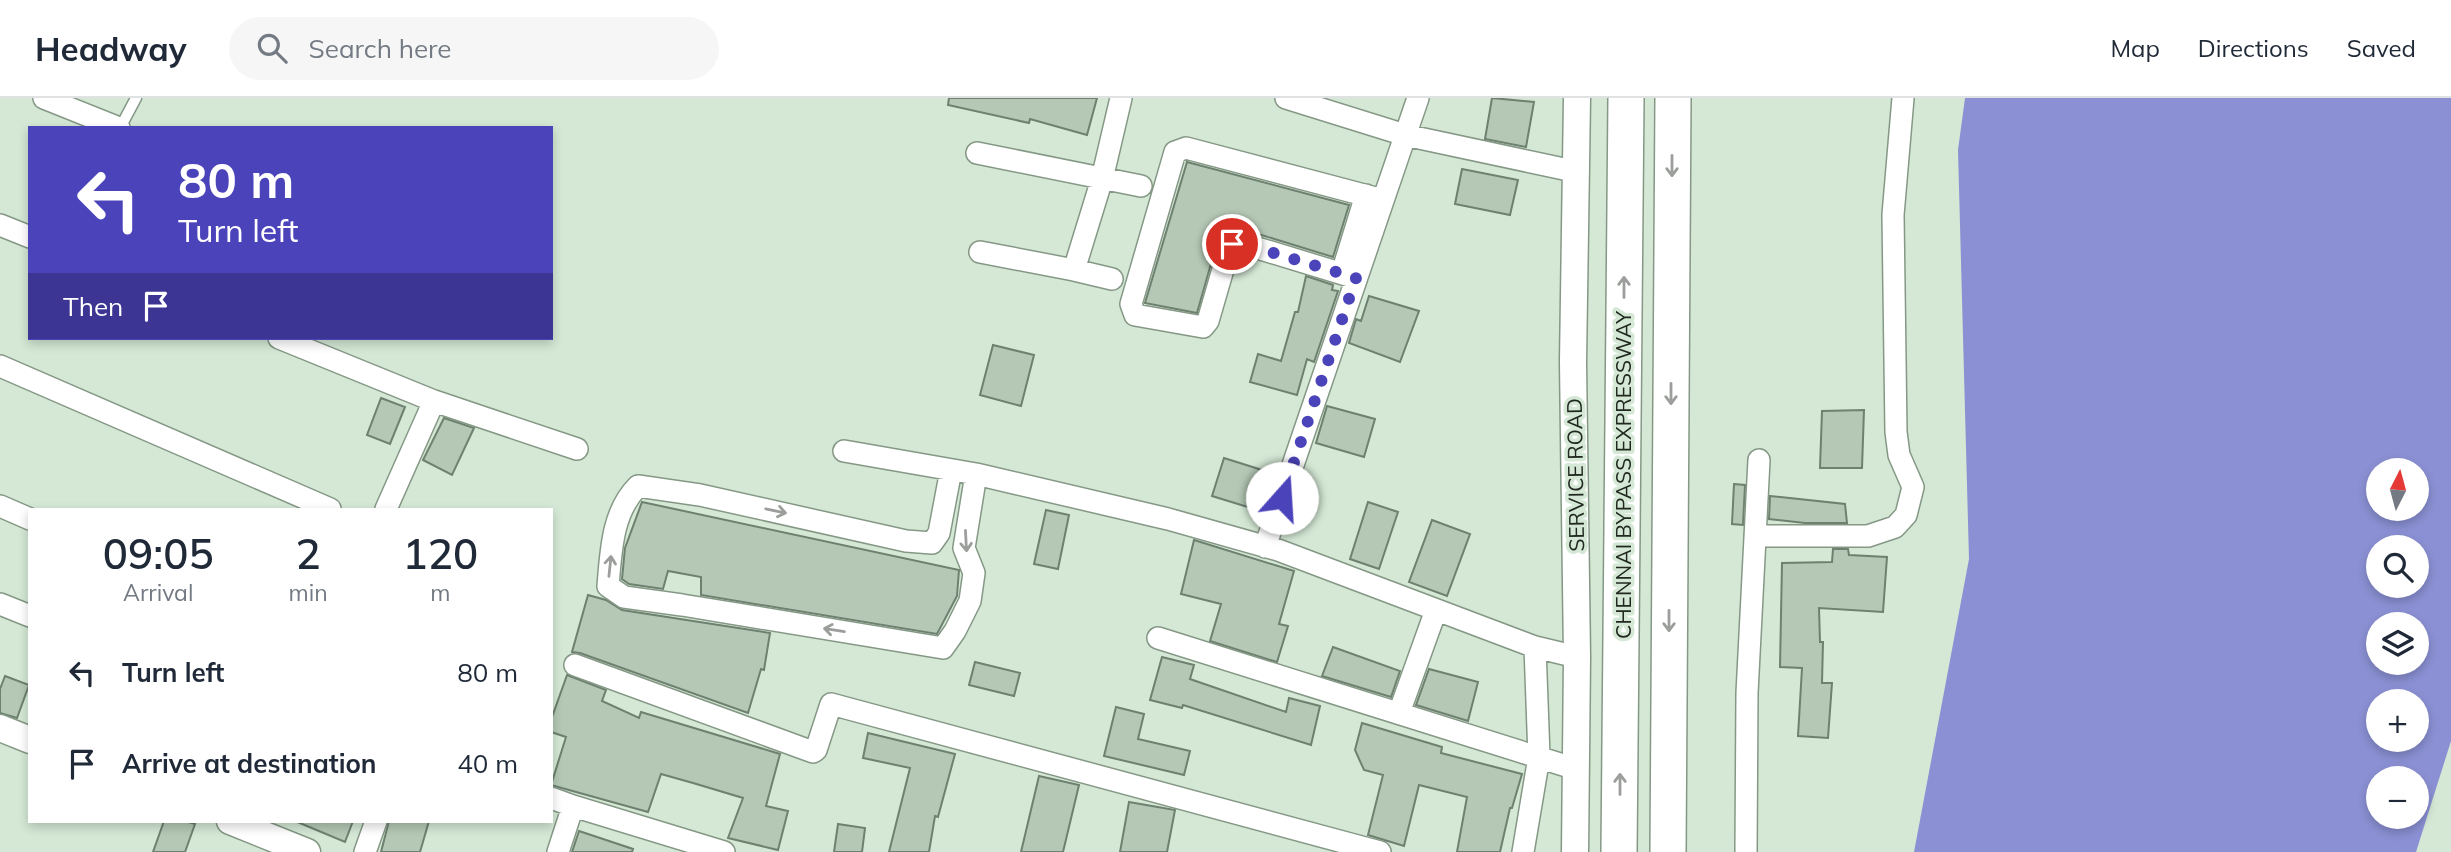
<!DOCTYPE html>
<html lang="en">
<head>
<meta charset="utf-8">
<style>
  body { margin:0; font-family:Mulish,sans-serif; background:#f6f6f7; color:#1f2937; height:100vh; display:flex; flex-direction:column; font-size:26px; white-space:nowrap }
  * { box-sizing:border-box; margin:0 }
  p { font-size:23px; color:#747a83 }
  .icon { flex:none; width:38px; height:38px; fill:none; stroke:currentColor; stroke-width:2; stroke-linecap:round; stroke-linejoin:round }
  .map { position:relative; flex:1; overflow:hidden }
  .side { position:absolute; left:28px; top:410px; width:525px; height:315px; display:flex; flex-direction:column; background:#fff; border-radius:0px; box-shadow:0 4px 10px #0003 }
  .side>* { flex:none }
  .top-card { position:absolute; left:28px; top:28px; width:525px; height:214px; border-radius:0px; box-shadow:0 4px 10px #0003; background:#4b43ba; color:#fff; overflow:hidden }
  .needle { width:46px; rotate:6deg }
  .buttons { position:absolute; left:2366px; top:360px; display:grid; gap:14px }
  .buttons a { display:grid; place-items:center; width:63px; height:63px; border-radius:50%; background:#fff; box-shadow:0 4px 10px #0003; font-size:35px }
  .pin { position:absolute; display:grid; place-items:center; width:60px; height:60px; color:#fff; margin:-30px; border:4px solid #fff; border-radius:50%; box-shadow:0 2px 7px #0007 }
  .me { position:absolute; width:77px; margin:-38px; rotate:19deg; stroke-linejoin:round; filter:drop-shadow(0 0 5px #0008) }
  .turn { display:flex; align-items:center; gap:24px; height:147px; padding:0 35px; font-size:32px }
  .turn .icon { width:91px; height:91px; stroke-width:2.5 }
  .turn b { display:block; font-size:49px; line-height:60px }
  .then { display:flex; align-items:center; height:66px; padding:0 35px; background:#0003; gap:14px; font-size:26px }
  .eta { display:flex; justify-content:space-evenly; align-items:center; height:119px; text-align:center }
  .eta b { font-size:42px; font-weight:600; line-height:49px }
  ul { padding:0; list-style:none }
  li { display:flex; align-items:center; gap:21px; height:91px; padding:0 35px }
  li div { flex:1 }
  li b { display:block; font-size:26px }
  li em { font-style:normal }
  header { display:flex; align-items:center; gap:42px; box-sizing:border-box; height:98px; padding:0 35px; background:#fff; border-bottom:2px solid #e0e1e3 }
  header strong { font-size:33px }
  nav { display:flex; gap:38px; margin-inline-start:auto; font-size:24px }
  .search { width:490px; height:63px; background:#f6f6f7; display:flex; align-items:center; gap:18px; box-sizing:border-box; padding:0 24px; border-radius:38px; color:#747a83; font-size:26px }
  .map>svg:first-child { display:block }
</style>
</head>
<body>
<header>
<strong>Headway</strong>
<div class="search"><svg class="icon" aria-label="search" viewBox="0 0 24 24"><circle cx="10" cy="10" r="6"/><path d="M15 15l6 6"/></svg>Search here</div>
<nav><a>Map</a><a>Directions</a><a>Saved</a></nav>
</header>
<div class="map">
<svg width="2451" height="754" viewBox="0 0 2451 754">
  <rect width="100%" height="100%" fill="#d4e8d5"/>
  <!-- water -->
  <path fill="#8a90d3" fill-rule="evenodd" d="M1965,0H2451V643L2416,754H1914L1969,461L1958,52ZM2378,373H2417V411H2378ZM2378,450H2417V488H2378ZM2378,527H2417V565H2378ZM2378,604H2417V642H2378ZM2378,681H2417V719H2378Z"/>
  <!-- building -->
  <path fill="#b4c8b5" stroke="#6e806f" stroke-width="2" d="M949,0H1097L1087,37L1030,21L1029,25L948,7Z
    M1492,0L1534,4L1526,49L1485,41Z
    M1187,64L1349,107L1333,159L1245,132L1231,133L1224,136L1216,148L1197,215L1145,205Z
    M1462,71L1518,82L1510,117L1455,106Z
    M1306,178L1333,187L1332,192L1338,193L1314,264L1307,261L1297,297L1250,284L1258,256L1281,263L1295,214H1298Z
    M1369,198L1419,213L1400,264L1349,245L1356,221L1361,223Z
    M993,247L1034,257L1021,308L980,297Z
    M381,300L405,309L390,346L367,337Z
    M1327,308L1375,321L1364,359L1316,345Z
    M1864,312L1862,370H1820L1822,313Z
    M444,320L474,330L452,377L423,362Z
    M1224,360L1262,372L1251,410L1212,398Z
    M1734,386L1745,387L1743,427L1732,426Z
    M1770,398L1845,406L1847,425H1805L1769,421Z
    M642,404L959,472L957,498L937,536L701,497V479L668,473L663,491L629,486L622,481L625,450Z
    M1368,404L1398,414L1379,471L1350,461Z
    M1046,412L1069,417L1058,471L1034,466Z
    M1432,422L1470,436L1447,498L1409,484Z
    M1194,442L1294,473L1279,526L1288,528L1277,564L1210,543L1221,506L1181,496Z
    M1833,451H1848L1849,457L1887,459L1883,514L1819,510L1820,544H1823L1822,585H1832L1828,640L1798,638L1802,570L1780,569L1782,465L1832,464Z
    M588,497L606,502L622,512L770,535L764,572L761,571L748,615L580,555L572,554Z
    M1333,549L1400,573L1391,599L1322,578Z
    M1162,559L1194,567L1190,581L1286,614L1289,600L1320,608L1311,647L1183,607L1182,610L1150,602Z
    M975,564L1020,575L1014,598L969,587Z
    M1429,571L1478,584L1468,623L1416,607Z
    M567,577L606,592L602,603L639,620L641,614L780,656L766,708L788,713L778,752L728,740L743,700L693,685L661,676L648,714L551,687L566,639L551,634V622Z
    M5,578L29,587L17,620L0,615V591Z
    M1116,609L1144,616L1138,641L1190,653L1184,677L1104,658Z
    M1362,625L1442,649L1441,655L1522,676L1512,710H1510L1500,754H1457L1467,699L1419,687L1404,748L1368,737L1383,677L1364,672L1355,652Z
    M868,635L955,656L938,719L935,718L929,754H889L910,670L863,660Z
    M1039,678L1079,687L1063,754H1021Z
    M1129,704L1175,712L1167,754H1120Z
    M164,723H185L195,726L185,754H153Z
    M295,723H353L345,744Z
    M389,723H429L420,754H381Z
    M838,726L865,730L862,754H834Z
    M579,733L633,751L632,754H572Z"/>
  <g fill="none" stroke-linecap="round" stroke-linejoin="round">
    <!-- service casing -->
    <g stroke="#859886" stroke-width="13">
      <path id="service" d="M120,30L136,0"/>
    </g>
    <!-- minor casing -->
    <g stroke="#859886" stroke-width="24">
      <path id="minor" d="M44,0L119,30
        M1286,0L1405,37L1578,74
        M977,55L1141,88
        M0,127L30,139
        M980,154L1074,172L1102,81L1121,0
        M1074,172L1112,181
        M1342,175L1366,97
        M1356,180L1241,145L1232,146L1228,154L1208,223L1203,229L1135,217L1131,206L1175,54L1186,50L1383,102
        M279,240L434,303L386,411
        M0,268L330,411
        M434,303L577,351
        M844,353L976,376L1168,421L1278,452L1535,549L1577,559
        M951,372L939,435L932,445L906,443L700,397L638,388C612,414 611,453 608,488L624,499L682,507L943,550L955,533L970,503L974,475L964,450L976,376
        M0,408L30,421
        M1755,438H1868L1895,429L1906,417L1913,389L1899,357L1896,334L1893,117L1903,0
        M1265,449L1418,0
        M0,506L30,518
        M1158,540L1576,671
        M575,567L813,654L816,652L831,606L1380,754
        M1399,615L1436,512
        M551,700L573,708
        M365,754L376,723
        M558,754L573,708L724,754
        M1523,754L1539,659L1535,549
        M1746,754L1747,595L1759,362"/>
    </g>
    <!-- tertiary casing -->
    <g stroke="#859886" stroke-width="29">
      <path id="tertiary" d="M0,630L30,642
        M230,723L307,754
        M1575,754L1577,559L1573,264L1577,0"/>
    </g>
    <!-- trunk casing -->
    <g stroke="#859886" stroke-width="38">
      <path id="trunk" d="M1619,754L1626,0
        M1668,754L1673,0"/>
    </g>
    <!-- service -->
    <use href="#service" stroke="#fff" stroke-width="10"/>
    <!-- minor -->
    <use href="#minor" stroke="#fff" stroke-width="21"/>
    <!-- tertiary -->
    <use href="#tertiary" stroke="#fff" stroke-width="26"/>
    <!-- trunk -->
    <use href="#trunk" stroke="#fff" stroke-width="35"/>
  </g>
  <!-- one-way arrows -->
  <defs><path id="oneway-shaft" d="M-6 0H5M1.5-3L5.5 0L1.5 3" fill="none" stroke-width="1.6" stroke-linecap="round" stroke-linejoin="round" transform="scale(1.75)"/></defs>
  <g stroke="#9b9e9b">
    <use href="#oneway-shaft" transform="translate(1672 68) rotate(90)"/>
    <use href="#oneway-shaft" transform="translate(1624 189) rotate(-90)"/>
    <use href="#oneway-shaft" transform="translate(1671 296) rotate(90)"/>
    <use href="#oneway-shaft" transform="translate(776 413) rotate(12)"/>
    <use href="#oneway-shaft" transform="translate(966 443) rotate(87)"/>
    <use href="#oneway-shaft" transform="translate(610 468) rotate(-84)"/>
    <use href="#oneway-shaft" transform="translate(1669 523) rotate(90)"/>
    <use href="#oneway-shaft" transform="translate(834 532) rotate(-171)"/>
    <use href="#oneway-shaft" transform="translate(1620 686) rotate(-90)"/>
  </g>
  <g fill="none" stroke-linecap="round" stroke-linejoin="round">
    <!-- route -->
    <path stroke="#4b43ba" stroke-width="12" stroke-dasharray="0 21.6" d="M1232,146L1241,145L1356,180L1282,400"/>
  </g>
  <g text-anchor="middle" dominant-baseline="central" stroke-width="7" stroke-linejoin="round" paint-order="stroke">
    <!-- street labels -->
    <g font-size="21" fill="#202820" stroke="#d4e8d5">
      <text transform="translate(1575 377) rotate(-91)">SERVICE ROAD</text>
      <text transform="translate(1623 377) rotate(-90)">CHENNAI BYPASS EXPRESSWAY</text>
    </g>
  </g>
</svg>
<div class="buttons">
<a><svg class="needle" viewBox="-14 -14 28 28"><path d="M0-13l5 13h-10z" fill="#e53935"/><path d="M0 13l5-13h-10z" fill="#747a83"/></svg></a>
<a><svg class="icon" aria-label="search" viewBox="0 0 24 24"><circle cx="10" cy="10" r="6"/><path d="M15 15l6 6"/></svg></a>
<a><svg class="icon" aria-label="layers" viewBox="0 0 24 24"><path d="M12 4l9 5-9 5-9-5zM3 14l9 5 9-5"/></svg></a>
<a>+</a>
<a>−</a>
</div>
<div class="pin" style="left:1232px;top:146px;background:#d93025"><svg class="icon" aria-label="arrive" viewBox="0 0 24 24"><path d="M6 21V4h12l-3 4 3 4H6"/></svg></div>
<svg class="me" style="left:1282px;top:400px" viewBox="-20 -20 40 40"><circle r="19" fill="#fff"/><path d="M0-13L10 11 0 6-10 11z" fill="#4b43ba"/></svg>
<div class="top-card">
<div class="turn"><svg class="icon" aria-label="left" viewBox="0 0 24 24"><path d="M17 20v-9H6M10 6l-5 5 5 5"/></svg><div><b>80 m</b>Turn left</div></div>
<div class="then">Then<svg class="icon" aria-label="arrive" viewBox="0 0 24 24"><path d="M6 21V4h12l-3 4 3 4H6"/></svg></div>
</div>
<section class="side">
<div class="eta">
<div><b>09:05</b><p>Arrival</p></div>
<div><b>2</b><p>min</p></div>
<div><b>120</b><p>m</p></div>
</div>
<ul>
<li><svg class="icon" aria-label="left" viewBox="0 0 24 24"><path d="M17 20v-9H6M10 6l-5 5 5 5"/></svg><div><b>Turn left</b></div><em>80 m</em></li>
<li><svg class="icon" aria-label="arrive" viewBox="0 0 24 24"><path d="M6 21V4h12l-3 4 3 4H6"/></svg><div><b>Arrive at destination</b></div><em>40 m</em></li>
</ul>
</section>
</div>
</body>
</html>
